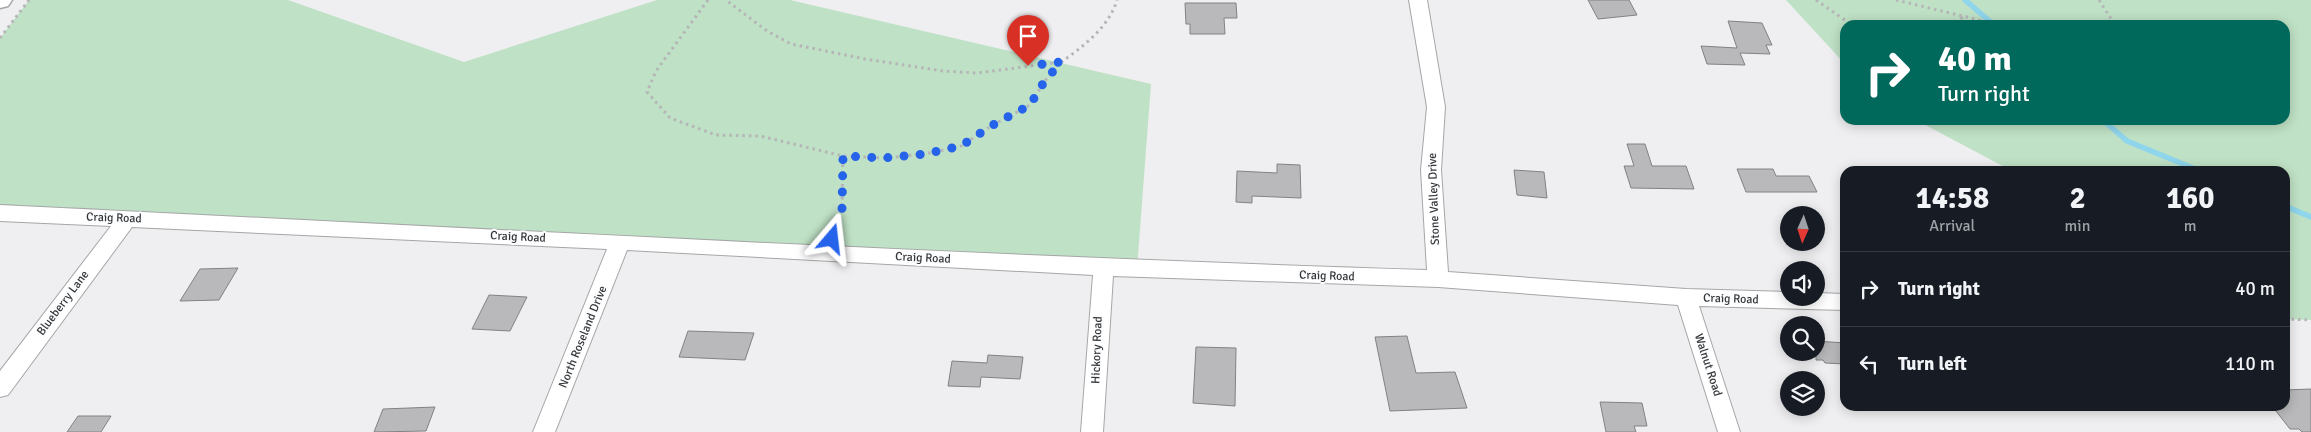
<!DOCTYPE html>
<html lang="en">
<head>
<meta charset="utf-8">
<style>
  body { margin:0; font-family:Signika,sans-serif; background:#20242c; color:#f1f3f6; height:100vh; display:flex; flex-direction:column; font-size:19px; white-space:nowrap }
  * { box-sizing:border-box; margin:0 }
  p { font-size:16px; color:#9ea1a6 }
  .icon { flex:none; width:28px; height:28px; fill:none; stroke:currentColor; stroke-width:2; stroke-linecap:round; stroke-linejoin:round }
  .map { position:relative; flex:1; overflow:hidden }
  .sheet { position:absolute; left:1840px; top:166px; width:450px; height:245px; display:flex; flex-direction:column; background:#171b24; border-radius:15px; box-shadow:0 2px 12px #0003 }
  .sheet>* { flex:none }
  .hud { position:absolute; left:1840px; top:20px; width:450px; height:105px; border-radius:15px; box-shadow:0 2px 12px #0003; background:#00695c; color:#fff; overflow:hidden }
  .needle { width:32px; rotate:183deg }
  .fabs { position:absolute; left:1780px; top:206px; display:grid; gap:10px }
  .fabs a { display:grid; place-items:center; width:45px; height:45px; border-radius:50%; background:#171b24; box-shadow:0 2px 12px #0003; font-size:25px }
  .pin { position:absolute; display:grid; place-items:center; width:42px; height:42px; color:#fff; margin:-51px -21px; border-radius:50% 50% 50% 0; rotate:-45deg; box-shadow:0 0 5px #0007 }
  .pin .icon { rotate:45deg }
  .me { position:absolute; width:55px; margin:-28px; rotate:17deg; stroke-linejoin:round; filter:drop-shadow(0 0 4px #0008) }
  .turn { display:flex; align-items:center; gap:18px; height:105px; padding:0 15px; font-size:22px }
  .turn .icon { width:65px; height:65px; stroke-width:2.5 }
  .turn b { display:block; font-size:35px; line-height:42px }
  .eta { display:flex; justify-content:space-evenly; align-items:center; height:85px; text-align:center }
  .eta b { font-size:30px; font-weight:700; line-height:35px }
  ul { padding:0; list-style:none }
  li { display:flex; align-items:center; gap:15px; height:75px; padding:0 15px; border-top:1px solid #363941 }
  li div { flex:1 }
  li b { display:block; font-size:19px }
  li em { font-style:normal }
  .map>svg:first-child { display:block }
</style>
</head>
<body>
<div class="map">
<svg width="2311" height="432" viewBox="0 0 2311 432">
  <rect width="100%" height="100%" fill="#efeff1"/>
  <!-- green -->
  <path fill="#bfe1c5" d="M29,0H288L464,62L657,0H790L1151,84L1137,269L0,213V38Z
    M1786,0H2311V320L2285,319V171H2012L1916,120H2285V25H1845V64Z"/>
  <g fill="none" stroke-linecap="round" stroke-linejoin="round">
    <!-- stream -->
    <path stroke="#8fd5eb" stroke-width="5.5" d="M1965,0L1994,25
      M2103,120L2127,141L2200,171
      M2285,206L2311,217"/>
  </g>
  <!-- building -->
  <path fill="#b9b9bb" stroke="#818283" d="M1588,0H1629L1637,15L1598,19Z
    M1185,3H1236L1237,18H1224L1225,34H1190V24H1186Z
    M1728,21L1762,23L1772,45H1766L1770,54L1740,53L1745,65L1707,64L1701,46L1737,48Z
    M1627,144H1645L1652,166H1686L1694,189L1631,188L1624,166H1634Z
    M1277,164L1300,165L1301,198L1252,196V203L1236,202L1237,171L1277,173Z
    M1737,169H1773L1776,176H1809L1817,192H1746Z
    M1514,170L1544,172L1547,198L1517,195Z
    M238,268L219,300L180,301L200,269Z
    M489,295L527,297L510,331L472,329Z
    M688,331L754,333L745,360L679,357Z
    M1407,336L1416,373L1455,372L1467,408L1390,411L1375,337Z
    M1816,341L1845,343V364L1825,363L1823,360H1816Z
    M1196,347L1236,348L1235,406L1193,403Z
    M988,355L1023,357L1020,379L981,377L980,387L948,386L952,361L987,363Z
    M2311,389V432H2302L2299,429H2290L2272,406H2285V390Z
    M1600,402L1642,403L1647,426H1634L1636,432H1606Z
    M435,407L426,431L374,432L383,409Z
    M78,416H111L101,432H67Z"/>
  <g fill="none" stroke-linecap="round" stroke-linejoin="round">
    <!-- minor casing -->
    <g stroke="#a5a6a7" stroke-width="2">
      <path id="minor" d="M1409,0H1427L1445,107L1441,170L1448,272L1686,289L1789,292V298H1816V293L1845,294V310L1699,306L1740,432H1718L1678,305L1438,287L1113,276L1103,432H1081L1093,275L627,250L555,432H533L607,249L132,227L8,395L0,397V371L111,226L0,221V205C476,228 951,255 1427,270L1421,170L1427,107Z"/>
    </g>
    <!-- tertiary casing -->
    <g stroke="#a5a6a7" stroke-width="3">
      <path id="tertiary" d="M0,0H12L8,6L0,8Z"/>
    </g>
    <!-- path -->
    <path stroke="#b5b5b7" stroke-width="3" stroke-dasharray="2.5 4" stroke-linecap="butt" d="M708,0L656,71L647,92L670,118L716,135L760,136L843,156L885,158L925,154L961,146L991,126L1030,105L1044,82L1061,62L977,73L943,71L865,59L791,44L767,31L726,0
      M1816,0L1852,25
      M1896,0L2000,25
      M2099,0L2115,25
      M1961,17L1966,25
      M0,38L29,0
      M1061,62C1083,47 1109,27 1117,0
      M833,237L842,209L843,156
      M2285,319L2311,320"/>
    <!-- minor -->
    <use href="#minor" fill="#fff" fill-rule="evenodd"/>
    <!-- tertiary -->
    <use href="#tertiary" fill="#fff" fill-rule="evenodd"/>
  </g>
  <g fill="none" stroke-linecap="round" stroke-linejoin="round">
    <!-- route -->
    <path stroke="#2563eb" stroke-width="9" stroke-dasharray="0 16.2" d="M832,239L842,209L843,156L884,158L925,154L961,146L991,126L1030,105L1044,82L1061,62L1028,66"/>
  </g>
  <g text-anchor="middle" dominant-baseline="central" stroke-width="4" stroke-linejoin="round" paint-order="stroke">
    <!-- street labels -->
    <g font-size="12" fill="#363637" stroke="#fcfdff">
      <text transform="translate(1434 199) rotate(-92)">Stone Valley Drive</text>
      <text transform="translate(114 218) rotate(2)">Craig Road</text>
      <text transform="translate(518 237) rotate(3)">Craig Road</text>
      <text transform="translate(923 258) rotate(3)">Craig Road</text>
      <text transform="translate(1327 276) rotate(2)">Craig Road</text>
      <text transform="translate(1731 299) rotate(2)">Craig Road</text>
      <text transform="translate(63 303) rotate(-53)">Blueberry Lane</text>
      <text transform="translate(583 337) rotate(-68)">North Roseland Drive</text>
      <text transform="translate(1097 350) rotate(-88)">Hickory Road</text>
      <text transform="translate(1708 365) rotate(72)">Walnut Road</text>
    </g>
  </g>
</svg>
<div class="fabs">
<a><svg class="needle" viewBox="-14 -14 28 28"><path d="M0-13l5 13h-10z" fill="#e53935"/><path d="M0 13l5-13h-10z" fill="#9ea1a6"/></svg></a>
<a><svg class="icon" aria-label="sound" viewBox="0 0 24 24"><path d="M4 9h4l5-4v14l-5-4H4zM17 9q2 3 0 6"/></svg></a>
<a><svg class="icon" aria-label="search" viewBox="0 0 24 24"><circle cx="10" cy="10" r="6"/><path d="M15 15l6 6"/></svg></a>
<a><svg class="icon" aria-label="layers" viewBox="0 0 24 24"><path d="M12 4l9 5-9 5-9-5zM3 14l9 5 9-5"/></svg></a>
</div>
<div class="pin" style="left:1028px;top:66px;background:#d93025"><svg class="icon" aria-label="arrive" viewBox="0 0 24 24"><path d="M6 21V4h12l-3 4 3 4H6"/></svg></div>
<svg class="me" style="left:832px;top:239px" viewBox="-20 -20 40 40"><path d="M0-17L14 15 0 8-14 15z" fill="#2563eb" stroke="#fff" stroke-width="4"/></svg>
<div class="hud">
<div class="turn"><svg class="icon" aria-label="right" viewBox="0 0 24 24"><path d="M7 20v-9h11M14 6l5 5-5 5"/></svg><div><b>40 m</b>Turn right</div></div>
</div>
<section class="sheet">
<div class="eta">
<div><b>14:58</b><p>Arrival</p></div>
<div><b>2</b><p>min</p></div>
<div><b>160</b><p>m</p></div>
</div>
<ul>
<li><svg class="icon" aria-label="right" viewBox="0 0 24 24"><path d="M7 20v-9h11M14 6l5 5-5 5"/></svg><div><b>Turn right</b></div><em>40 m</em></li>
<li><svg class="icon" aria-label="left" viewBox="0 0 24 24"><path d="M17 20v-9H6M10 6l-5 5 5 5"/></svg><div><b>Turn left</b></div><em>110 m</em></li>
</ul>
</section>
</div>
</body>
</html>
